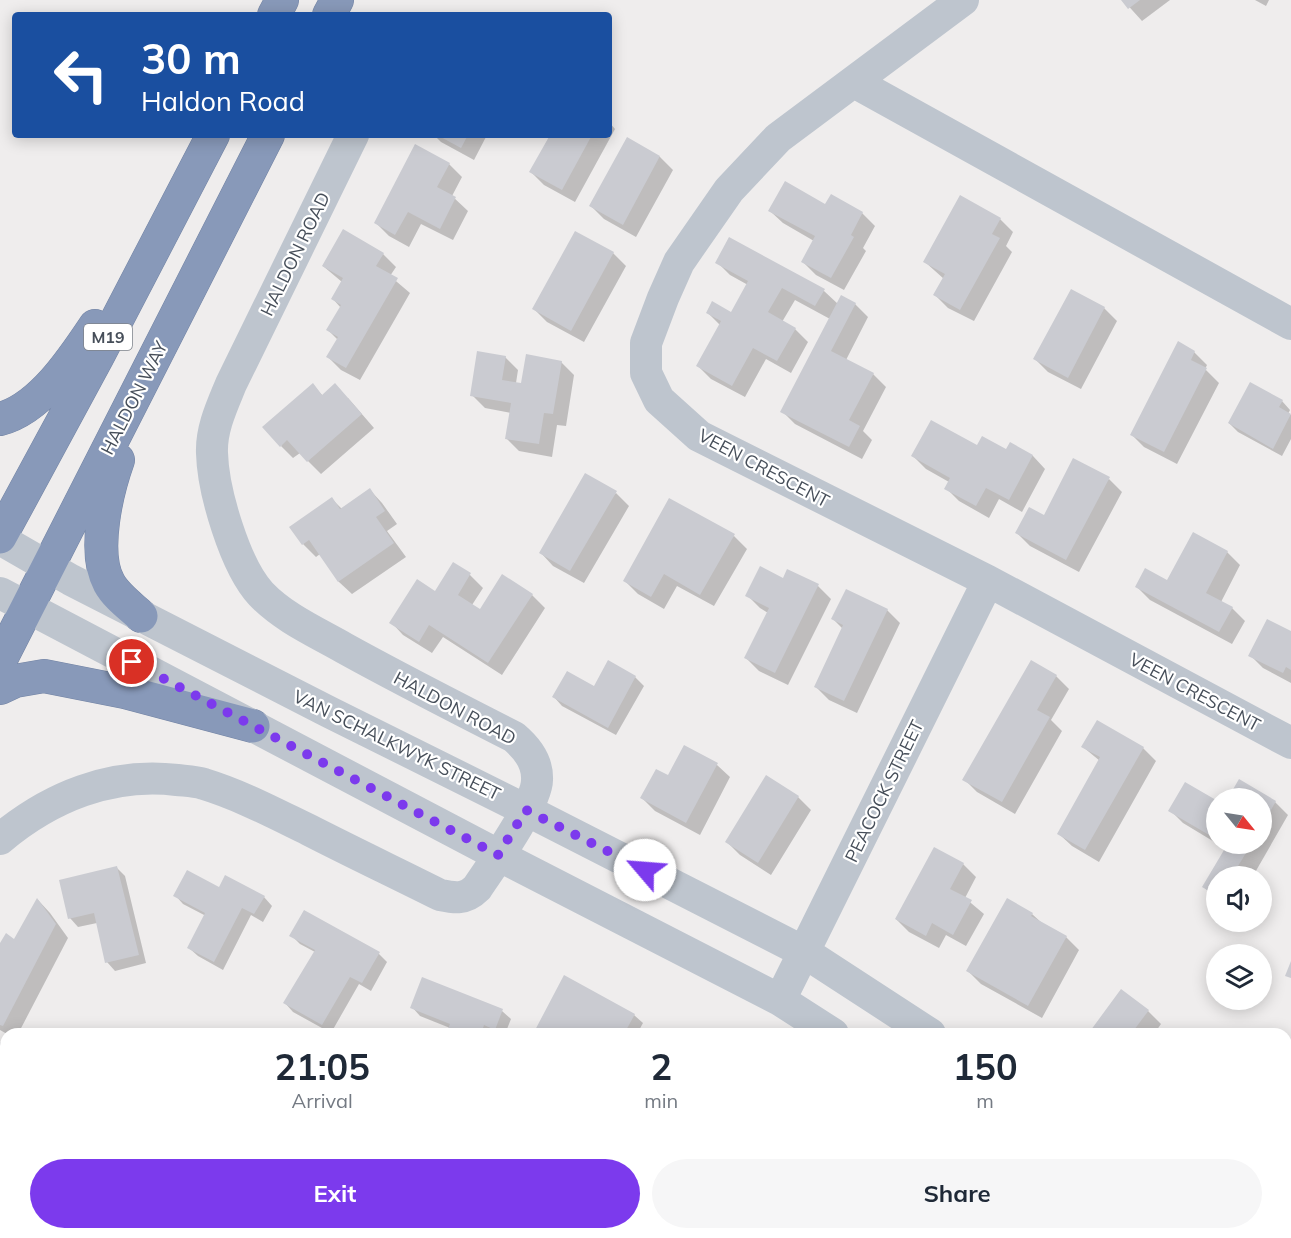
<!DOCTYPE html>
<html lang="en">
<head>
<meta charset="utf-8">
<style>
  body { margin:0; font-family:Mulish,sans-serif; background:#f6f6f7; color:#1f2937; height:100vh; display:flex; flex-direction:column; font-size:22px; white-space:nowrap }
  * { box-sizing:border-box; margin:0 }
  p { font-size:20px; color:#747a83 }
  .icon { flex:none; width:33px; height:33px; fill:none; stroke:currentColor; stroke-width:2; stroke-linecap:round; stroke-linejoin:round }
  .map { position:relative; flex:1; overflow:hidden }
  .drawer { position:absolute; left:0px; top:1028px; width:1292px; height:212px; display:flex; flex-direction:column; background:#fff; border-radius:18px 18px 0 0; box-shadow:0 3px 15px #0003 }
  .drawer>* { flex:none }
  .guide { position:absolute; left:12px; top:12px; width:600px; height:126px; border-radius:6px; box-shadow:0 3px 15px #0003; background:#1a4fa0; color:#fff; overflow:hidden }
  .needle { width:39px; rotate:120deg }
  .controls { position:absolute; left:1206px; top:788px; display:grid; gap:12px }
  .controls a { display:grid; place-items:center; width:66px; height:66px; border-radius:50%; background:#fff; box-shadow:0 3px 15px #0003; font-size:30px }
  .pin { position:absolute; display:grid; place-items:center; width:51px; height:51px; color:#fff; margin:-26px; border:3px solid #fff; border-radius:50%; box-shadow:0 2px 6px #0007 }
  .me { position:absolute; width:66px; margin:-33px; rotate:297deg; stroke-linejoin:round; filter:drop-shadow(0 0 4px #0008) }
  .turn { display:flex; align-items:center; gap:21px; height:126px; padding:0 30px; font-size:27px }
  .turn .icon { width:78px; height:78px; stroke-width:2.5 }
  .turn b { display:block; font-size:42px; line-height:51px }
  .eta { display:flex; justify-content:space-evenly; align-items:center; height:102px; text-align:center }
  .eta b { font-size:36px; font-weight:700; line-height:42px }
  .button { display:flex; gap:12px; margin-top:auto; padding:12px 30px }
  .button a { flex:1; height:69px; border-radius:36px; background:#7c3aed; color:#fff; font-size:24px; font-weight:700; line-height:69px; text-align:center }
  .button a+a { background:#f6f6f7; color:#1f2937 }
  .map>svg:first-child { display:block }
</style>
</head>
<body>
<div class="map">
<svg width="1291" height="1238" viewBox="0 0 1291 1238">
  <rect width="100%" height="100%" fill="#efeded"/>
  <!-- shadow -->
  <path fill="#0003" d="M1123,0H1170L1142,21Z
    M1255,0H1269L1266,6Z
    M609,122L615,129L575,202L544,185L531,172L552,135H609Z
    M434,135H487L474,160L441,142Z
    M627,139L660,157L673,170L636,237L604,219L591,206Z
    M449,164L462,177L452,196L468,211L453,240L421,224L409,247L389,236L376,223Z
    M826,206L862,213L875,226L863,248L866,251L844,290L816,275L803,262L814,241L783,223L770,211Z
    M1000,219L1013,232L1006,246L1012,252L974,321L948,308L935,295L944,279L925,262Z
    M613,253L626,266L584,342L547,322L534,309Z
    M383,254L396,267L390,276L410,293L360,380L341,370L328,357L338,340L328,330L341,308L333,299L342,282L323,266Z
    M717,262L824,291L838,304H855L868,317L846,360L873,374L886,387L863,431L872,440L862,459L795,424L782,411L830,319L795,300L782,322L795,329L808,342L791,373L766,359L745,397L711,379L698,366L720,325L708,313L732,314L748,285L730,275Z
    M1071,291L1104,308L1117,321L1081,389L1048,372L1035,359Z
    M1194,352L1207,365L1205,369L1219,383L1177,464L1144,447L1131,434Z
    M505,357L518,370L516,383L522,384L561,362L574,375L566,426L557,425L552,457L519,451L506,438L511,413L485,408L472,395Z
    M313,385L323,396L348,398L374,428L321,474L300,453L293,458L281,446Z
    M1282,401L1290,410L1288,414L1291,415V439L1282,456L1238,432L1229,423Z
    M1010,444L1033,456L1045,469L1022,512L999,499L989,518L959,501L946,488L949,482L926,469L913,456L978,447L1007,451Z
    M1109,479L1122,492L1079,572L1030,546L1017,533Z
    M370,490L382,503L397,524L387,531L406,557L352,594L339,582L320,554L316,557L303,544L332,499L342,509Z
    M616,493L629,506L584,583L553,566L541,553Z
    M734,536L747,549L714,606L677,586L664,609L638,594L625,581Z
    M1227,552L1240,565L1221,602L1232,608L1245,621L1232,644L1150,600L1137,587L1168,582Z
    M454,564L470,575L483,588L472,605L480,611L532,595L545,608L502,675L443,637L432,653L403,635L391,622L435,593Z
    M784,580L818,586L831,599L788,685L759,671L746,658L768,613L760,608L747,595Z
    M887,610L900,623L857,713L829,700L816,687L843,629L833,619Z
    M1291,633V683L1263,668L1250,655Z
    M1056,676L1069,689L1051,720L1062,731L1015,814L977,792L964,779Z
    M635,677L644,686L616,735L562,706L554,697Z
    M685,747L717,765L730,777L700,835L655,811L642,798L668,777Z
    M1083,747L1143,748L1156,761L1099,862L1072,846L1059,834L1100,761Z
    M767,777L798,797L811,810L771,875L740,855L727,842Z
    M1240,781L1275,802L1288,815L1253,876H1216V899L1204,887L1226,849L1183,823L1170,810L1185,784L1216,802V843H1262V798H1230Z
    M934,849L963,864L976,877L965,898L984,914L966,946L946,935L939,948L909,932L896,919Z
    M117,868L125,876L146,963L115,971L107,962L97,923L78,927L70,918Z
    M219,889L264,897L272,906L263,922L251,915L223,970L198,956L189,948L206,916L183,904L175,895Z
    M38,900L50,913L68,938L18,1034H7L0,1030V946L15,941Z
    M1032,914L1043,924L1066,937L1079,950L1042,1018L981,984L968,971Z
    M291,935L379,954L387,962L371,991L359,984L331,1033L293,1012L285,1003L315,952L300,944Z
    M412,1007L502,1011L511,1019L505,1034H448L450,1028L420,1016Z
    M1148,1011L1161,1024L1154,1034H1090Z
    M634,1015L643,1023L637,1034H535Z
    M1291,1122V1202L1286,1209V1129Z
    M439,1233H525L523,1238H444Z
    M875,1233H888L885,1238Z"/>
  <!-- building -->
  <path fill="#cacbd1" d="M1121,0H1140L1128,9Z
    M437,135H468L461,148Z
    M550,135H592L562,190L529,172Z
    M627,137L660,156L623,225L589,206Z
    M415,144L450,163L437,187L456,197L440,229L408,212L395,235L374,223Z
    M785,181L825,204L831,194L863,212L851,235L854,237L831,278L801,262L815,236L768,211Z
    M960,195L1001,218L992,234L1000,238L960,310L933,295L945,274L923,262Z
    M343,229L384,253L376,266L398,278L346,368L326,357L338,337L326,330L341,305L331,299L343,278L322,266Z
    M575,231L614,252L571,331L532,309Z
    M729,237L825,289L815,306L782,288L768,312L796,328L777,361L753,348L732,386L696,366L721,321L706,313L712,301L731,312L748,281L715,263Z
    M1071,289L1105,307L1068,378L1033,359Z
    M841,295L856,303L831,351L874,373L849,420L860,426L849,447L780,412Z
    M1178,341L1195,351L1191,360L1207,368L1164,452L1130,435Z
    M477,351L506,356L502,380L521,383L526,354L562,361L553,414L544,413L539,444L505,439L511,403L470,396Z
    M1250,382L1283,400L1279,407L1291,414L1273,449L1228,423Z
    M313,383L322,395L335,383L362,414L307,462L287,440L280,447L262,427Z
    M931,420L977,445L982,436L1006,449L1010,442L1033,455L1009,500L986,488L976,506L944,489L950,478L911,456Z
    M1073,458L1110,477L1066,560L1015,533L1029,507L1044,515Z
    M585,473L617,491L570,571L539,553Z
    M370,488L385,511L376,517L394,543L338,582L309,540L302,545L289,527L332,497L340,509Z
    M669,498L735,534L700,595L664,574L651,597L623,581Z
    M1193,532L1228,551L1206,593L1233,607L1219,632L1135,587L1145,568L1167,580Z
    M453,562L471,573L458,595L480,609L502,574L533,594L488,663L429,625L419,642L389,623L417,579L435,591Z
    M760,566L783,578L787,569L819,584L775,673L744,658L769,608L745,596Z
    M846,589L888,609L844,701L814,687L843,625L831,619Z
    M1267,619L1291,631V670L1286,667L1283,673L1248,656Z
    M608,660L636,676L608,728L552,697L567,671L594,686Z
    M1031,660L1057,675L1037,710L1050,717L1002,802L962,780Z
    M1097,720L1144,747L1085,850L1057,834L1100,757L1081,747Z
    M684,745L718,763L686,823L640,798L656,769L668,775Z
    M766,775L799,796L758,863L725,842Z
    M1239,779L1276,801L1262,826V798H1228Z
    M1185,782L1216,800V839L1168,811Z
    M1223,843H1252L1232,876H1216V895L1202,887L1227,845Z
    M934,847L964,863L950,889L972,900L953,935L932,923L926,936L895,919Z
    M117,866L139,955L105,963L94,913L68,919L59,880Z
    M187,870L219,887L225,875L265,896L254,914L242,908L214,962L187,948L205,913L173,896Z
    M37,898L56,924L3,1026L0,1025V943L6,933L14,939Z
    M1007,898L1033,913L1031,916L1067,936L1028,1006L966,971Z
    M304,910L380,952L362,983L350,977L322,1025L283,1003L315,950L289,936Z
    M1291,961V978L1285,976Z
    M564,975L635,1014L624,1034H533Z
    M422,977L503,1009L495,1030L484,1025L481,1034H446L450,1024L410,1008Z
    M1121,989L1149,1010L1131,1034H1088Z
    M0,1042L6,1045V1074L0,1071Z
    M1291,1119V1172L1286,1179V1127Z
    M48,1233H109L118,1238H45Z
    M437,1233H513L510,1238H446Z
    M939,1233H962L972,1238H936Z"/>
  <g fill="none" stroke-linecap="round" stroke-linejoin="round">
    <!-- highway casing -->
    <g stroke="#7384a4" stroke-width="34">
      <path id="highway" d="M274,15L282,0
        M329,15L337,0
        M0,419C40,409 73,359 95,326
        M118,460C107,491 92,552 109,583C116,596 130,606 141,616
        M0,537L98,356L213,135
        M0,661L268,135
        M0,688L15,681L44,676L125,692L253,726"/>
    </g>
    <!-- minor -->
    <path stroke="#bec5ce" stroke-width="32" d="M963,0L778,138L729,190L679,262L663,298L646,343V373L659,400L699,436L988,581L1291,743
      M854,82L1291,324
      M0,539L71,580L329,712L526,810L804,952L930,1034
      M0,593L498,855L780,1000L833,1034
      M0,839C50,797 111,772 177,780C186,781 195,781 204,784C240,795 274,813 309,830C352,852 396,873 440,895C455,898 465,900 477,888C491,867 537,803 537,780C538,762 527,748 514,737C457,708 400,679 344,648C316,632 284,618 261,594C235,566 213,491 212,453C211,429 222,406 231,384L353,135
      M780,1000L988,581
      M326,1233L335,1238
      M1125,1233L1131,1238
      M1206,1233L1212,1238
      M189,1238L193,1233
      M1092,1238L1094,1233"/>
    <!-- highway -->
    <use href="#highway" stroke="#8899b9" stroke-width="33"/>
  </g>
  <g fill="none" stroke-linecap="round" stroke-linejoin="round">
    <!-- route -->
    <path stroke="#7c3aed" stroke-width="10" stroke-dasharray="0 18" d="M132,662L498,855L526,810L645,870"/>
  </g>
  <g text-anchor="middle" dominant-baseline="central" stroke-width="4.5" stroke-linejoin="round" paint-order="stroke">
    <!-- shield labels -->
    <rect fill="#fff" stroke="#7e838b" stroke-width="1.5" x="84" y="324" width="48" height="26" rx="4.5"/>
    <g font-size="16" font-weight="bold" fill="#464e59">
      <text x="108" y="337">M19</text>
    </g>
    <!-- street labels -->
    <g font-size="18" fill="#464e59" stroke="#fff">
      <text transform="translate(295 254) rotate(-64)">HALDON ROAD</text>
      <text transform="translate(134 398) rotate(-63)">HALDON WAY</text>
      <text transform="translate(764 468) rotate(28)">VEEN CRESCENT</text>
      <text transform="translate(1195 692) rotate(28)">VEEN CRESCENT</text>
      <text transform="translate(455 708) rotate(28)">HALDON ROAD</text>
      <text transform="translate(397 745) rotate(26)">VAN SCHALKWYK STREET</text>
      <text transform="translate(884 791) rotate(-64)">PEACOCK STREET</text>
    </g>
  </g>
</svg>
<div class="controls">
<a><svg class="needle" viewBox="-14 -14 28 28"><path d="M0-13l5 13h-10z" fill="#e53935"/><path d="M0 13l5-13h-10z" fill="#747a83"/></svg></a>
<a><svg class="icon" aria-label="sound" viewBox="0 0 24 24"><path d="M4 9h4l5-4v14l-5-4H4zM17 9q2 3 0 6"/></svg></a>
<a><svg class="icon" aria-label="layers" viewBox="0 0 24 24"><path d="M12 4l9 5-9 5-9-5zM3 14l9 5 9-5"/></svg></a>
</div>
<div class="pin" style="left:132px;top:662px;background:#d93025"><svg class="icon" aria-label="arrive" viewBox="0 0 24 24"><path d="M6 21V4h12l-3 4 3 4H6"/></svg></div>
<svg class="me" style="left:645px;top:870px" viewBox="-20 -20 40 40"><circle r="19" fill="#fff"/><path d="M0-13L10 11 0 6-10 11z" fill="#7c3aed"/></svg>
<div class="guide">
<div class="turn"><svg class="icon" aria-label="left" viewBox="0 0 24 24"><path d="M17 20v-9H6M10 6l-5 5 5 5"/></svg><div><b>30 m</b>Haldon Road</div></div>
</div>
<section class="drawer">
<div class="eta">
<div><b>21:05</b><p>Arrival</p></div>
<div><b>2</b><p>min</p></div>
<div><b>150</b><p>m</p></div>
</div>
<div class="button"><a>Exit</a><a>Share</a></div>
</section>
</div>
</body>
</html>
